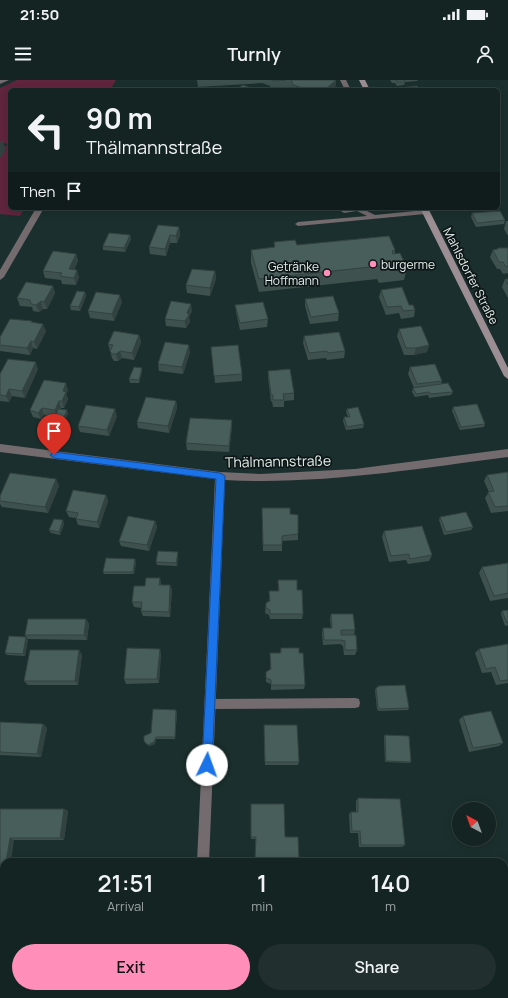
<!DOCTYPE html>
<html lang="en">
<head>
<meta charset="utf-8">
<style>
  body { margin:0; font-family:Manrope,sans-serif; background:#21302f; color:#f1f3f6; height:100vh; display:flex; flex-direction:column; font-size:15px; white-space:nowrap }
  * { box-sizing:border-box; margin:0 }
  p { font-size:13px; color:#9da4a5 }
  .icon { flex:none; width:22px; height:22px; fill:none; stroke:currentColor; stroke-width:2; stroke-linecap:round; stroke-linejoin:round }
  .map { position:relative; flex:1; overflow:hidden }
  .sheet { position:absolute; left:0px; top:778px; width:508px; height:140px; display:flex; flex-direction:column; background:#142422; border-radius:12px 12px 0 0; box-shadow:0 2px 10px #0003,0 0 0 1px #334140 }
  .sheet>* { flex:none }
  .guide { position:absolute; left:8px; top:8px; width:492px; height:122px; border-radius:6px; box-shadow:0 2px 10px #0003,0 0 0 1px #334140; background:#142422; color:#f1f3f6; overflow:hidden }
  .needle { width:26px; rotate:319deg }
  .tools { position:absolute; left:452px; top:722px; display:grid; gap:8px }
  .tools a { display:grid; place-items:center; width:44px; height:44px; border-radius:50%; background:#142422; box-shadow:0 2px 10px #0003,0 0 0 1px #334140; font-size:20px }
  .pin { position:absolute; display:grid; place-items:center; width:34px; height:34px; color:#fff; margin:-41px -17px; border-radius:50% 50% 50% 0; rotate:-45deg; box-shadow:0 0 4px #0007 }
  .pin .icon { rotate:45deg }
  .me { position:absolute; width:44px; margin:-22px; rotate:3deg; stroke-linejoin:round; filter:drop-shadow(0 0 3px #0008) }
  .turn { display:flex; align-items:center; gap:14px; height:84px; padding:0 12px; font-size:18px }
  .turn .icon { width:52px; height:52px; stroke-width:2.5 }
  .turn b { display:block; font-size:28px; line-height:34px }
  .then { display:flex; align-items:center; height:38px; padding:0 12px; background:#0003; gap:8px; font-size:15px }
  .eta { display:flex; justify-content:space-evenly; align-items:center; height:68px; text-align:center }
  .eta b { font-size:24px; font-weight:600; line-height:28px }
  .cta { display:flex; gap:8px; margin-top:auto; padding:8px 12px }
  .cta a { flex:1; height:46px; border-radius:24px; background:#ff8eb9; color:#111; font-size:16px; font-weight:600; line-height:46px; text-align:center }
  .cta a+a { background:#21302f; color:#f1f3f6 }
  .status { display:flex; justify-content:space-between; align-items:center; height:28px; padding:0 20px; background:#142422; direction:ltr }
  .status svg { height:11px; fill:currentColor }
  header { display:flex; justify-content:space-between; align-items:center; height:52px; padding:0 12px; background:#142422; font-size:18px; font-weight:600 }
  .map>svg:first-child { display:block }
</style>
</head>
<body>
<div class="status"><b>21:50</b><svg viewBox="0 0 49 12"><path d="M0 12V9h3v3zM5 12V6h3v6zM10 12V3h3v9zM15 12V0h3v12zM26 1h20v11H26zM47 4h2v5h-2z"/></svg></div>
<header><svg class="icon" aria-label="menu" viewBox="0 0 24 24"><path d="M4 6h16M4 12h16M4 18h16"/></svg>Turnly<svg class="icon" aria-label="person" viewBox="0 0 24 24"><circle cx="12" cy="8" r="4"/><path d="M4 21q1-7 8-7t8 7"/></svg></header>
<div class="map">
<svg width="508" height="918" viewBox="0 0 508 918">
  <rect width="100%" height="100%" fill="#1b302e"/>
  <!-- green -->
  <path fill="#61253e" d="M17,0H116L110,10H10V64L0,63V8Z
    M0,65L10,66V128H25L20,136L0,134Z"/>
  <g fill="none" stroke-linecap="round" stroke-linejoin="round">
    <!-- lane -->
    <path fill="#746b6e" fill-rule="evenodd" d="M0,0H9L0,4Z
      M352,128H361L375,135L425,130L428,132L425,134L298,146L295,144L298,142L367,136L357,131L344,133L341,131Z
      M355,618L359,619L360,623L359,627L355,628L210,629L206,628L205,624L206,620L210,619Z"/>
    <!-- street -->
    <path fill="#746b6e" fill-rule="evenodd" d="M340,0H346L351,10H345Z
      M36,128H44L4,197L0,200V190Z
      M0,364L220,392L261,394L355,389L508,369V377C414,389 320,405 225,400L209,782H197L215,399L0,372Z
      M190,914H204V918H190Z"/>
    <!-- secondary -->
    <path fill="#9d8e93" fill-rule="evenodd" d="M359,0H365L370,10H364Z
      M420,128H428L508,288V299L504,296Z"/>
  </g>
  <!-- wall -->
  <path fill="#3e514e" d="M197,0H336L335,10H271L270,6L262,3L198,7Z
    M390,0H418L417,1L405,2L404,5L397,6L395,3H392Z
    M498,19L501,23L500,27H498Z
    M294,128H315L295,130Z
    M472,133L505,140L504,144L476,147L471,137Z
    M506,141H508V156L504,149Z
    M179,147L180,155L177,163H170L166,176L150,174L149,167Z
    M130,155L131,159L125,172L103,170V166Z
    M274,162L297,165L395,170V174L407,188L404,200L379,203L377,199L259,212L251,183V170L274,168Z
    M498,168H508V193L503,194L500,189H497L490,177L493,170L497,169Z
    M76,174L78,181L74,190L79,197L76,205L62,204L61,200L45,198L43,191Z
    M215,191L216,199L210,216L187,213L186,205Z
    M505,199H508V218L502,207Z
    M53,206L55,213L47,229H43L39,232L33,231L32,227L20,226L17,218Z
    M381,210L415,230L414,237L401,239L399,233L386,235L379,217Z
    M85,212L86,216L80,231L71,230L70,226Z
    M305,219L339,233L338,241L310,244L305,226Z
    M122,222L114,241L90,238L88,231Z
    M235,225L268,239L267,247L240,250L236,232Z
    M192,231L189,237L190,242L186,248L166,246L165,239Z
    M32,241L33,243L46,251L37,269L33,268L30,275L0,271V257Z
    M399,249L429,265L427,272L414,275H404L397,256Z
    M139,255L141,262L134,280L122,278L118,281H114L112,278L108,264Z
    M304,256L345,271L344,278L327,280L326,278L308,280L303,263Z
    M211,267L242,294V301L215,303Z
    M190,272L183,294L159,291L158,284Z
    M410,287L442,301L441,304L453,312L451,315L429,318L428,315L415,317L412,312L413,308H414L408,294Z
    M38,289L25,318L12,316L9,322L0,321V294Z
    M268,291L294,313V320L284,321V327H273L272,321L271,322L268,298Z
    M142,292L139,303H130L129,299Z
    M68,310L66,314L68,319L64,328H61V329L68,333L61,349L53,348L52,345L55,337L44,335L41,339L33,337L30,330Z
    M176,321L177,328L169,353L138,348L137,342Z
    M453,327L485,344L484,347L460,350L452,331Z
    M347,329L364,344L363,348L346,350L343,341L344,337H348L346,332Z
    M117,336L109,356L80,352L78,346Z
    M232,347L229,372L187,370L186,363Z
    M508,392V431L491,433L485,418L489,412L484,401L487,395Z
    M56,399L59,406L48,433L2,427L0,424V421Z
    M106,415L108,421L99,448L78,445L76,439V438L69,437L66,431Z
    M262,428L290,434L298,454V460L282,461V471H263Z
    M440,437L473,447L471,450L444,455L439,440Z
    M155,441L157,447L149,471L121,466L119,461Z
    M64,444L60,455L51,453L49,450Z
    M384,451L432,475L429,481L408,484L406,480L389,482L382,457Z
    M178,475L177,486L157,485L156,482Z
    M136,482L134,494H104L103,492Z
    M508,483V518L490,521L479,493L482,487Z
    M160,498L161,505H170L172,510L170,537L143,536L141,531L142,528L134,527L132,522L145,506Z
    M278,500L297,510L303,534L302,539H270L269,535L265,533L266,523L269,521V511H278Z
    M508,530V545L505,546L501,534L502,531Z
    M331,534L355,550L354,555L357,570L355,575H344L343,566L340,564L323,565L322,553L323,548H331L330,539Z
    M86,539L89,544L87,560L28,559L25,555Z
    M28,559L25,576L7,575L5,573Z
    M508,564V603L496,605L491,592L482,593L475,573L479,569Z
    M281,568L299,573L305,605L304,609L271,610V604L266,602V592L270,590V573H280Z
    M79,570L82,575L78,605H28L24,601Z
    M161,573L159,603L126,604L124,599Z
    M378,606L409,628L408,630L379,631L377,629L375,610Z
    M177,632L175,659H156L155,664L149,666L145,663L144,661L151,653Z
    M463,636L503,663L499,666L469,672L459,640Z
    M0,642L43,644L47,648L41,677L0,675Z
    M264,648L299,682L298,685H265Z
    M385,655L411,682L410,683L385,682L384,657Z
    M358,718L405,765L402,767H359L358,753H350L349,734L351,732H356V721Z
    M251,724L285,757L299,779L298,781L255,780L256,759H251Z
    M0,729H64L68,731L64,760H14L4,782V787H0Z"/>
  <!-- shaded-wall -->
  <path fill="#324240" d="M336,0L335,10H326L327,8Z
    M2,60L6,70L0,78V63Z
    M179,147L180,155L177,163L176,156Z
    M130,155L131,159L125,172L124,168Z
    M170,155V163L166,176L165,169Z
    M76,174L78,181L71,196L69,189Z
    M77,190L79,197L76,205L74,198Z
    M215,191L216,199L210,216V208Z
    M53,206L55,213L47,229L44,222Z
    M85,212L86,216L80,231L79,227Z
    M120,215L122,222L114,241L112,234Z
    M41,221L43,229L39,232L36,225Z
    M191,224L192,231L189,237L190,242L186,248L185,241Z
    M43,244L46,251L37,269L34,262Z
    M139,255L141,262L134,280L132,273Z
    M31,261L33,268L30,275L27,268Z
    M189,265L190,272L183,294L182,287Z
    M429,265L427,272L414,275L416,268Z
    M120,271L122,278L118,281L116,274Z
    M36,282L38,289L25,318L22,311Z
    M142,288V292L139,303V300Z
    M66,303L68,310L66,314L68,319L64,328L62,321L63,311Z
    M9,309L12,316L9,322L6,316Z
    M59,321L61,328L57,337L55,330Z
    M176,321L177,328L169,353L168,346Z
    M42,328L44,335L41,339L38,333Z
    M115,329L117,336L109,356L107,350Z
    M67,330L68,333L61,349L60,346Z
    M232,340V347L229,372V366Z
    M56,399L59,406L48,433L45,427Z
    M106,415L108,421L99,448L97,442Z
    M63,440L64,444L60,455L59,452Z
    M155,441L157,447L149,471L147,465Z
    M178,472V475L177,486L176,483Z
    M135,479L136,482L134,494L133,492Z
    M170,505L172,510L170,537L169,532Z
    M86,539L89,544L87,560L84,555Z
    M26,557L28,559L25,576L23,574Z
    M160,569L161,573L159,603L157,599Z
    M79,570L82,575L78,605L75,601Z
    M176,630L177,632L175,659V657Z
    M43,644L47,648L41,677L37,674Z
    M156,657V659L155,664L149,666L148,665Z
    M64,729L68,731L64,760L60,758Z
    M10,758L14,760L11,782H6Z"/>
  <!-- building -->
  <path fill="#485e5b" stroke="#324240" d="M272,0H286L272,1Z
    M291,0H336L327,8L309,10L293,5Z
    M396,0H404L405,2H397Z
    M243,5L257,10H235Z
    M417,6L420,10H400L399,8Z
    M498,19H499L501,23H498Z
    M500,131L505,140L477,143L472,133Z
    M158,145L179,147L176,156L170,155L165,169L149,167Z
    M109,153L130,155L124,168L103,166Z
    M389,156L395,170L392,171L393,174L400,173L407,188L381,190L379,186L259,199L251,170L275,167L274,162L295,160L297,165Z
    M498,168H508V186L506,187L503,182H499L493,170L498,169Z
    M53,171L76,174L69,189L77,190L74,198L60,196L62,193L43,191Z
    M192,189L215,191L210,208L186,205Z
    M505,199H508V205Z
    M26,202L53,206L44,222L41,221L36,225L31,224L30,220L17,218Z
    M402,207L409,225H413L415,230L403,231L401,226L387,227L381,210Z
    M77,211L85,212L79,227L70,226Z
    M96,212L120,215L112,234L88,231Z
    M333,216L339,233L311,237L305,219Z
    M171,221L191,224L187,233L189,235L185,241L165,239Z
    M263,222L268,239L240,243L235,225Z
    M10,239L32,241L31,242L43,244L34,262L31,261L27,268L0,265V257Z
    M421,246L429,265L416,268H406L399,249Z
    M114,251L139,255L132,273L120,271L116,274H112L110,271L113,265L108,264Z
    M339,252L345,271L328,273L327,271L309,273L304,256Z
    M165,262L189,265L182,287L158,284Z
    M238,265L242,294L214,296L211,267Z
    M8,279L36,282L22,311L9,309L6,316L0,315V294Z
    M435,284L442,301L417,304L410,287Z
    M134,287L142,288L139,300L129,299Z
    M290,289L294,313L283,314L284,320H273V315H271L268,291Z
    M44,300L66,303L63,311L66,312L62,321H59L55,330L42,328L38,333L30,330Z
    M448,303L453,312L430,314L429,312L416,314L413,308Z
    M146,317L176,321L168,346L137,342Z
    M477,324L485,344L461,347L453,327Z
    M86,325L115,329L107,350L78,346Z
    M358,327L364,344L347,347L344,337H350L347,329Z
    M58,329L67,330L60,346L52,345Z
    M190,338L232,340L229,366L186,363Z
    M508,392V426L495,427L488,412L494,411L487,395Z
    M10,393L56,399L45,427L0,421V416Z
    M73,410L106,415L97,442L76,439L78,433L66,431Z
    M262,428H290V434L298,435V454L282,456V465H263Z
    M466,432L473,447L446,452L440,437Z
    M128,436L155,441L147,465L119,461Z
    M54,439L63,440L59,452L49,450Z
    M422,446L432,475L410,479L409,474L391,476L384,451Z
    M158,471L178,472L176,483L156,482Z
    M106,478L135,479L133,492H103Z
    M508,483V513L494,516L482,487Z
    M146,498H160L159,505H170L169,532L141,531L142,522H132L134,506H145Z
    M278,500H297V510H302L303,534H270V530L266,528V523L270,521L269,511H279Z
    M508,530V543H507L502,531Z
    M331,534H353L355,550H341V555H356L357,570H345V561L341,560H324L323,548H332Z
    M28,539H86L84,555H25Z
    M9,556L26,557L23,574L5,573Z
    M508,564V600L500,601L495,587L486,589L479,569Z
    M127,568L160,569L157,599H124Z
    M281,568H299V573H303L305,605H271V600L266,598V592L271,589L270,573H281Z
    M30,570H79L75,601H24Z
    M405,605L409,628L380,629L378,627L376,608L378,607V606Z
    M153,629L176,630L175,657H156L154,662L148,665L144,661V656L151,653Z
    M491,631L503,663L473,668L463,636Z
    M0,642L43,644L37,674L0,672Z
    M264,645H297L299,682H265Z
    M385,655L409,656L411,682L386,681Z
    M358,718L400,719L405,765H361L360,751H352L351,732H358Z
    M251,724H284L285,757H298L299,779H255L256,757H251Z
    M0,729H64L60,758H10L6,782H4V786H0Z
    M507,808L508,813V846H504V809Z
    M0,839H4V902H0Z"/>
  <!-- route -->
  <path fill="#1a73e8" stroke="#114b97" d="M54,372L220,393L225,396L212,685L211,689L207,690L203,689L202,685L216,399L54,378L50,375Z"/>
  <!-- markers -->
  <g fill="#ff8eb9" stroke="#0d1615" stroke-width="1.5">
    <circle cx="373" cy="184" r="4"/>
    <circle cx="327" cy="193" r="4"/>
  </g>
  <g text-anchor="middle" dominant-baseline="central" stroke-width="3.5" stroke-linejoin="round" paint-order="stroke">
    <!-- far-poi labels -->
    <g font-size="12" fill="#e4f0ee" stroke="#0d1615" text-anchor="start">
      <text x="381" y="184">burgerme</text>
      <text x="319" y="186" text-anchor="end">Getränke<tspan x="319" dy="14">Hoffmann</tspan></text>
    </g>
    <!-- far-street labels -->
    <g font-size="12" fill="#e4f0ee" stroke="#0d1615">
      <text transform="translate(471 196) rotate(63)">Mahlsdorfer Straße</text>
    </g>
    <!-- street labels -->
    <g font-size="14" fill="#e4f0ee" stroke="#0d1615">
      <text transform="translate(278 381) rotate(-1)">Thälmannstraße</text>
    </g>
  </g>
</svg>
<div class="tools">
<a><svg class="needle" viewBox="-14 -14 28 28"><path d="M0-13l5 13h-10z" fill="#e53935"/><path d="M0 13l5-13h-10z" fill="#9da4a5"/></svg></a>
</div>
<div class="pin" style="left:54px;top:375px;background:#d93025"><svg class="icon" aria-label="arrive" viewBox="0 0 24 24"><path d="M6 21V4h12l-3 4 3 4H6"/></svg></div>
<svg class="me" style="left:207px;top:685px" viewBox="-20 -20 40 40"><circle r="19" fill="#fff"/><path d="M0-13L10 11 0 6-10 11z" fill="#1a73e8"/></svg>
<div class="guide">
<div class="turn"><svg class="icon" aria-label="left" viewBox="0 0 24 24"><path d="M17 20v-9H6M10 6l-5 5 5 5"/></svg><div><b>90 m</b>Thälmannstraße</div></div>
<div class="then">Then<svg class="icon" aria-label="arrive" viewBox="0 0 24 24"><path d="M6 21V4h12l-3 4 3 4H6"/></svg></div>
</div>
<section class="sheet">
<div class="eta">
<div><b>21:51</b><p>Arrival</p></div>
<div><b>1</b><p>min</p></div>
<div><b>140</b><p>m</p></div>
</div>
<div class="cta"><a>Exit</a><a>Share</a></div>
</section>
</div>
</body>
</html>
